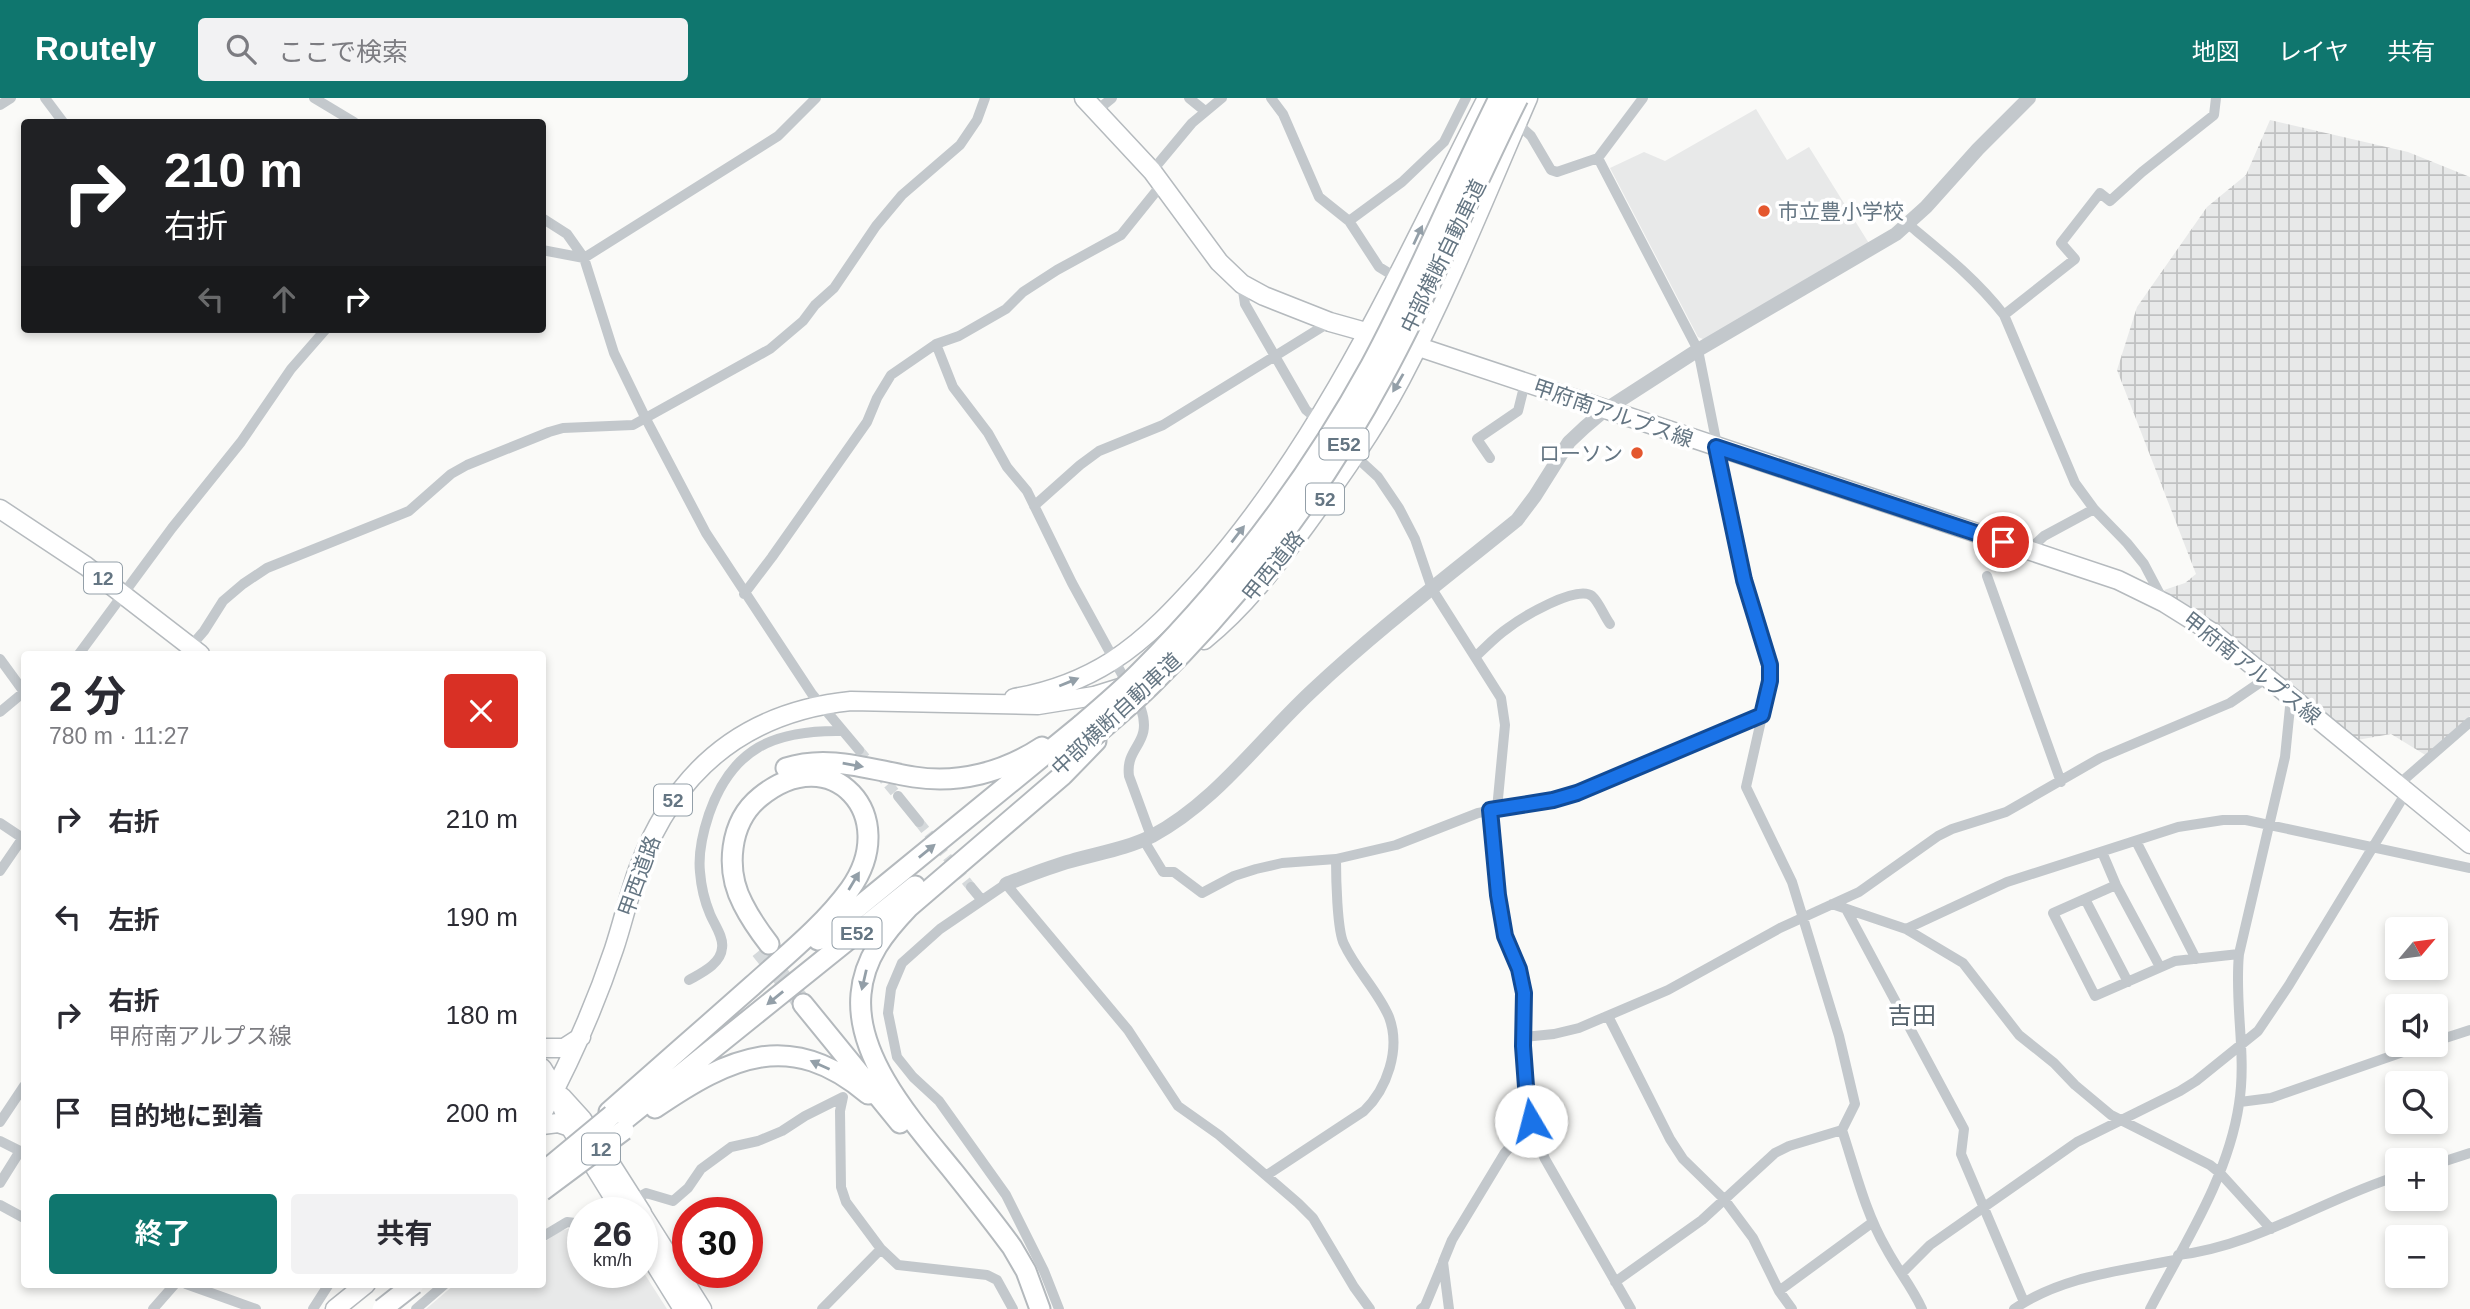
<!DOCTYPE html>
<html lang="ja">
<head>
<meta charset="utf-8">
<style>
  body { margin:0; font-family:Arial,"Noto Sans JP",sans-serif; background:#f2f2f3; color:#2b2b33; height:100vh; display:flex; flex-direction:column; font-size:26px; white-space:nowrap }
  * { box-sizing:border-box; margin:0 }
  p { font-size:23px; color:#7c7c81 }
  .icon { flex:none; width:38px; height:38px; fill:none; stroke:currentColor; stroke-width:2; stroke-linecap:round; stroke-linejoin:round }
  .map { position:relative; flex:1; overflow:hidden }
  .panel { position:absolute; left:21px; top:553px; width:525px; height:637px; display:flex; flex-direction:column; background:#fff; border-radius:7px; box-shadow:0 4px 10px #0003 }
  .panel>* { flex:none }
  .hud { position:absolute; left:21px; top:21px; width:525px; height:214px; border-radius:7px; box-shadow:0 4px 10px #0003; background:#202124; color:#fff; overflow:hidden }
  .needle { width:46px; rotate:61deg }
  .controls { position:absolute; left:2385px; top:819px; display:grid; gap:14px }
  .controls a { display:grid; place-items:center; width:63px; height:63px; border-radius:7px; background:#fff; box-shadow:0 4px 10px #0003; font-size:35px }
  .speed { position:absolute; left:567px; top:1099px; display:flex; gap:14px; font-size:35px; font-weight:700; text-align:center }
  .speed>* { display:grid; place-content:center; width:91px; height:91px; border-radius:50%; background:#fff; box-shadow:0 4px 10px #0003; line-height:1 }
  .speed small { font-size:18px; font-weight:400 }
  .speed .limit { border:10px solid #d22; background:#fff; color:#111 }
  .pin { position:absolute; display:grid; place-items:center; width:60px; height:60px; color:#fff; margin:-30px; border:4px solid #fff; border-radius:50%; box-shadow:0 2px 7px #0007 }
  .me { position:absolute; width:77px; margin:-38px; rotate:352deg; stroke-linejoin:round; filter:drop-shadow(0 0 5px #0008) }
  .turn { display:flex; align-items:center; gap:24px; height:147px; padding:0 28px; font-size:32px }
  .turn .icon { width:91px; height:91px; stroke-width:2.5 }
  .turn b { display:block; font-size:49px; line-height:60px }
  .lanes { display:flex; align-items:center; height:66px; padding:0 28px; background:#0003; justify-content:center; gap:35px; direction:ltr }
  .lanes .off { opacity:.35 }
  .round { display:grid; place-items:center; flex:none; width:74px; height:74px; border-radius:7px; background:#f2f2f3 }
  .overview { display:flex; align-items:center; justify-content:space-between; height:119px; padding:0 28px }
  h1 { font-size:42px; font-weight:700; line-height:52px }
  .action { display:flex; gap:14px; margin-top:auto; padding:14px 28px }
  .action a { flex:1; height:80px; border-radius:7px; background:#0f766e; color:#fff; font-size:28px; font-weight:700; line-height:80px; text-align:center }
  .action a+a { background:#f2f2f3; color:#2b2b33 }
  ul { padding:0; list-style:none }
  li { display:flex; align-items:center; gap:21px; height:98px; padding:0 28px }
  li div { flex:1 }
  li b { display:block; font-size:26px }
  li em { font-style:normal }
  header { display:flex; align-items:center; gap:42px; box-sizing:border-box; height:98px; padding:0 35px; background:#0f766e; color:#fff }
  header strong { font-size:33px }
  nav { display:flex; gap:38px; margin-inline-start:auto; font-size:24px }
  .search { width:490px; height:63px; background:#f2f2f3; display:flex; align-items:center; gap:18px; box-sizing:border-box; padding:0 24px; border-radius:7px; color:#7c7c81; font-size:26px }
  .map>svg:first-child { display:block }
</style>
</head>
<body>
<header>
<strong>Routely</strong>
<div class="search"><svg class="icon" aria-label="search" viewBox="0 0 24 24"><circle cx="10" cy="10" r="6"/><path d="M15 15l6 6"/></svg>ここで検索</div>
<nav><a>地図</a><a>レイヤ</a><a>共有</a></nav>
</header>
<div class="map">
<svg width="2470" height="1211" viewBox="0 0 2470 1211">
  <defs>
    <pattern id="industrial-grid" width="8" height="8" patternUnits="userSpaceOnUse" patternTransform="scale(1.75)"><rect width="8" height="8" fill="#e8e9e9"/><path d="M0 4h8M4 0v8" fill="none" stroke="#c0c1c2"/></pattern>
  </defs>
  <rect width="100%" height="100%" fill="#fafaf8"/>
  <!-- built -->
  <path fill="#e8e9e9" d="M1756,11L1787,62L1809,49L1870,147L1705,242L1698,239L1610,70L1644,54L1665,63Z
    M571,1130L583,1134V1174H642V1172L667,1211H426L454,1187L542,1186L543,1145L560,1133Z"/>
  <!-- industrial -->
  <path fill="url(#industrial-grid)" d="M2270,22L2408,54L2470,79V618L2427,658L2391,636L2357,642L2164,492L2185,485L2196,476L2117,272L2137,209L2207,109L2246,77Z"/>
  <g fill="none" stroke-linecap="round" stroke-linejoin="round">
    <!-- minor-tunnel -->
    <path stroke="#d5d9db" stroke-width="10" stroke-dasharray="10 5" stroke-linecap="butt" d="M859,652L898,698
      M919,724L971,789"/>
    <!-- motorway-tunnel -->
    <path stroke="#d5d9db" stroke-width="19" stroke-dasharray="19 10" stroke-linecap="butt" d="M760,852L803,906"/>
    <!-- primary casing -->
    <g stroke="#b5babe" stroke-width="21">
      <path id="primary" d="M1084,0L1152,73L1219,164L1242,186L1264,198L1330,224L1416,248L2118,482L2165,505L2213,535L2470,746
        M0,411L86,468L200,556
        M542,970L555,991L570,1029L623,1115
        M562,999L582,1021L642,1115
        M642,1116L702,1211
        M642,1145L683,1211"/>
    </g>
    <!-- trunk casing -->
    <g stroke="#b4b9bd" stroke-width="21">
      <path id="trunk" d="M1204,542C1244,510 1275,469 1306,427C1340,380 1374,332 1401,281C1449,190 1487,94 1528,0
        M1014,600C1049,594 1082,582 1112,563C1148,540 1177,508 1205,477C1328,337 1403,164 1487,0
        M542,950H564L581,939
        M542,1016C571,962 595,908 614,851C623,824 629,796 639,769C676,671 745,614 851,603L1038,607L1094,598L1126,588
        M542,1027L558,1025L570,1029
        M335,1211L366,1186"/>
    </g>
    <!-- motorway casing -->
    <g stroke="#b4b9bd" stroke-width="23">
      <path id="motorway" d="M786,670C829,656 871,672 914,679C959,686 1004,674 1042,649
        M818,842L1081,627
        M803,906L900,1025
        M655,1010C730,959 790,930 868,996
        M609,1014C657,972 704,930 752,888C785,858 823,828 850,791C902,718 832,640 760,699C729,724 725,772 743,806C750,820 759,833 769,846
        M618,1027L915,788
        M1040,1211L1026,1173L1012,1149C993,1123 973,1098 953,1073C915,1026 855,961 861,896C864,860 885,834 909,809L1063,677L1096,643"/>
    </g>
    <!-- minor -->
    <path stroke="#c3c8cc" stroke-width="10" d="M45,0L63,24
      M314,0L354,24
      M1189,0L1205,13
      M1271,0L1283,16L1319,99L1349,123L1379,169L1397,180
      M0,7L11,0
      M1096,13L1112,0
      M1517,25L1531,38L1551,72L1557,74L1598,60
      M1152,73L1192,25L1222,0
      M542,120L567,136L584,160L614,255L646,321L706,435L812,596L859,652
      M1349,123L1402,84L1444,44L1466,0
      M1908,126C1943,155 1976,181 2004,217L2075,385L2094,411L2127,445L2144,466L2163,502
      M542,152L584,160L778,38L816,0
      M1242,186L1245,206L1306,312L1318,322
      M2004,217L2075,161L2061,145L2100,95L2110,103L2142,74L2214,17L2216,0
      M936,246L953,289L988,335L1007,369L1027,393L1072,485L1141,611C1153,646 1125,648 1129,678L1151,738
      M1354,357L1378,379L1399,410L1415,441L1432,491L1501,600L1505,627L1497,711
      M1490,360L1477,341L1518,313L1525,285
      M1034,408L1080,367L1099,353L1163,327L1330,224
      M2029,452L2044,438L2094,411
      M1987,478L2061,684
      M744,496L772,459L867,324L877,300L891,277L936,246L959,238L1006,211L1023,194L1057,172L1121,137L1162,86
      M79,556L172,430L241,344L291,271L326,231
      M184,556L204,533L223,503L243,486L267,470L409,413L451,376L467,367L549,334L563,330L633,327L770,251L803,223L815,207L834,190L876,128L902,97L960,47L977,22L985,0
      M1475,559C1486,549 1496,538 1508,530C1521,520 1577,486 1592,498C1599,504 1604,518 1610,526
      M0,561L24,594L0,614
      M2399,686L2470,624
      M898,698L919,724
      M1490,712L1498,797L1505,838L1519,871L1524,895L1523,948L1527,1002L1532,1030L1545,1061L1631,1211
      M0,725L24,741
      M1143,741L1163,774H1174L1202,795L1234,778L1256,771L1282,765L1336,761L1396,747L1478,715L1553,702L1677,655L1762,617
      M2136,743L2196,861
      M2102,754L2116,787L2160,869
      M0,773L24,738
      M2116,787L2053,815L2095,898L2175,863L2239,856
      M971,789L981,801
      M2085,801L2128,884
      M1832,806L1906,831L1963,865L2019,937L2054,965L2075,987L2111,1017L2210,1067L2220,1075L2271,1131
      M1846,811L1964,1031L1961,1056L2024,1204
      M1906,831L2007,784L2178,729L2223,722H2246L2470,770
      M689,882C701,875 721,866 722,850C724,839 714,826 710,816C705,804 701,787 700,774C698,755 703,734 709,716C732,650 774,632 841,633
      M1608,918L1670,1041L1683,1061L1724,1101L1753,1140L1779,1193L1792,1211
      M1523,939L1554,936L1579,930L1668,892L1780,830L1859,794L1938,738L1952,731L2006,714L2100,660L2230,605L2268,579
      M2436,943L2470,932
      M2240,1004L2271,1000L2423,947
      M0,1024L24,988
      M1842,1032C1855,1071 1865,1114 1886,1150C1897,1171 1912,1189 1922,1211
      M0,1043L20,1053L0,1085
      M2436,1066L2470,1055
      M1267,1077L1364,1013C1387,991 1401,951 1389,919C1378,893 1356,872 1344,846C1337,833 1336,778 1336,761
      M634,1102L646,1095L673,1103L688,1090L701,1071L731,1049L758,1043L782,1033L805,1018L843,999L840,1013L841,1089L846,1104L881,1151L898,1167L987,1177L997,1182L1013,1211
      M0,1107L24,1120
      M542,1139L567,1124L583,1126
      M2178,1157C2256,1148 2324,1101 2398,1078
      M1902,1175L1930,1147L2077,1044L2180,993L2196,983L2258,933L2289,887L2407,693
      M1615,1184L1702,1122L1775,1055L1789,1048L1842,1032L1855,1006L1839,938L1792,784L1746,689L1770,583V567L1744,482L1698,252L1598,60L1643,0
      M186,1186L256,1211
      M1779,1193L1873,1124
      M153,1211L175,1186
      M313,1211L329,1186
      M416,1211L445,1186
      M822,1211L881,1151
      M1059,1211L1044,1173L1006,1097L939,1003L913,979L897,959L888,915L891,891L902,865L940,831L1006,786L1128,932L1178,1008L1219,1037L1298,1105L1313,1120L1354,1189L1370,1211
      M1421,1211L1425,1208L1442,1167
      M1449,1211L1443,1164L1452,1142L1504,1056L1531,1023
      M2014,1211C2062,1178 2120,1173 2175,1162
      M2150,1211C2184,1146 2228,1080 2239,1006C2247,956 2234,906 2239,856L2285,659L2291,599"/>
    <!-- tertiary -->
    <path stroke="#c3c8cc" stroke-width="14" d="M1006,786C1027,778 1049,769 1071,763C1098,755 1126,751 1152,738C1216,704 1260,641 1313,592C1377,532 1448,478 1517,422L1535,398L1569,344L1585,329L1605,312L1698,252L1896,136L1926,109L1978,51L2029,0"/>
    <!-- primary -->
    <use href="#primary" stroke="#fff" stroke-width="18"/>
    <!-- trunk -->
    <use href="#trunk" stroke="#fff" stroke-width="18"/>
    <!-- motorway -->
    <use href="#motorway" stroke="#fff" stroke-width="19"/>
    <!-- motorway-bridge casing -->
    <g stroke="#b4b9bd" stroke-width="23" stroke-linecap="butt">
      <path id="motorway-bridge" d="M1081,627C1101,610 1121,593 1140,574C1231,483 1309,380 1371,267C1418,180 1455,88 1499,0
        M1093,639C1112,622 1133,605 1152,586C1244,496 1323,391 1384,277C1433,187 1472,92 1518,0
        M542,1075L612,1017
        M542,1093L624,1032
        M382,1211L414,1186"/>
    </g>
    <!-- motorway-bridge -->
    <use href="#motorway-bridge" stroke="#fff" stroke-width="19"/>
  </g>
  <!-- one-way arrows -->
  <defs><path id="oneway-solid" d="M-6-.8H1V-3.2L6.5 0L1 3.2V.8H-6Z" transform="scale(1.75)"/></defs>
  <g fill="#939fa8">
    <use href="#oneway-solid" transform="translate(1418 137) rotate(-65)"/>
    <use href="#oneway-solid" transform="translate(1398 285) rotate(120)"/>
    <use href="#oneway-solid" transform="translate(1238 436) rotate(-52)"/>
    <use href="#oneway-solid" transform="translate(1069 584) rotate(-22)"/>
    <use href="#oneway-solid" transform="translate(853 667) rotate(10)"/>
    <use href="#oneway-solid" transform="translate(927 753) rotate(-39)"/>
    <use href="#oneway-solid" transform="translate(854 783) rotate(-59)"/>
    <use href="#oneway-solid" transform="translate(864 882) rotate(103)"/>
    <use href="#oneway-solid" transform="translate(775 900) rotate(141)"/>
    <use href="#oneway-solid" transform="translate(820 967) rotate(-156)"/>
  </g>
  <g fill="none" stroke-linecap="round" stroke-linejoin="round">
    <!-- route casing -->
    <g stroke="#114b97" stroke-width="18">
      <path id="route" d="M1531,1023L1527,1002L1523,948L1524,895L1519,871L1505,838L1498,797L1490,712L1553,702L1577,695L1762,617L1770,583V567L1744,482L1716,349L2003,444"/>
    </g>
    <!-- route -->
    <use href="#route" stroke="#1a73e8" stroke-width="12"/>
  </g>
  <!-- markers -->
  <g fill="#e4572e" stroke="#fff" stroke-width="2.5">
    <circle cx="1764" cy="113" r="7"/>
    <circle cx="1637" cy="355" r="7"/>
  </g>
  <g text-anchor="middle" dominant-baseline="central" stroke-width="7" stroke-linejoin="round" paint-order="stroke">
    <!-- shield labels -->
    <g fill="#fff" stroke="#939fa8" stroke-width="2">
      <rect x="1319.5" y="330.5" width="49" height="31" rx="5"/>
      <rect x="1306" y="385.5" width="38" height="31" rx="5"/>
      <rect x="84" y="464.5" width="38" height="31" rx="5"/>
      <rect x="654" y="686.5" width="38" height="31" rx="5"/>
      <rect x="832.5" y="819.5" width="49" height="31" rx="5"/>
      <rect x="582" y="1035.5" width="38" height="31" rx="5"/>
    </g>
    <g font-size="19" font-weight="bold" fill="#657683">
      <text x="1344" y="346">E52</text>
      <text x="1325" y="401">52</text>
      <text x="103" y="480">12</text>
      <text x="673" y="702">52</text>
      <text x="857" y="835">E52</text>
      <text x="601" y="1051">12</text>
    </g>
    <!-- poi labels -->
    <g font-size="21" fill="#657683" stroke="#fff" text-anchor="start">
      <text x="1778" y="113">市立豊小学校</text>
      <text x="1623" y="355" text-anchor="end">ローソン</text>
    </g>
    <!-- street labels -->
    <g font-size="21" fill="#657683" stroke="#fff">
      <text transform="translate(1443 158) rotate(-64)">中部横断自動車道</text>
      <text transform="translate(1613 315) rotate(19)">甲府南アルプス線</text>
      <text transform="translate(1273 468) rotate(-51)">甲西道路</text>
      <text transform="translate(2252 570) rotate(38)">甲府南アルプス線</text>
      <text transform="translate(1116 616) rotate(-43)">中部横断自動車道</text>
      <text transform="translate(639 778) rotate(-70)">甲西道路</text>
    </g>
    <!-- quarter labels -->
    <g font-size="24" fill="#57646e" stroke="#fff">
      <text x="1912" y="917">吉田</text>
    </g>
  </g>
</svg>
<div class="controls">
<a><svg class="needle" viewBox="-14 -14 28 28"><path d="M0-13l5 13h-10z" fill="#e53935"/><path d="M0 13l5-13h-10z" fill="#7c7c81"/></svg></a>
<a><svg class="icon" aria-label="sound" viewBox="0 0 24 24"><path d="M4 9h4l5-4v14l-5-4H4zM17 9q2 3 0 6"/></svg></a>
<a><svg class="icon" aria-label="search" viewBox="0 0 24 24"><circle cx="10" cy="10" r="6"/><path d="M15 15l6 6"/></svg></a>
<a>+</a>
<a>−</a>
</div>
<div class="speed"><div>26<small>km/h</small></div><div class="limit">30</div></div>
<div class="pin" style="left:2003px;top:444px;background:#d93025"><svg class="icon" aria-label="arrive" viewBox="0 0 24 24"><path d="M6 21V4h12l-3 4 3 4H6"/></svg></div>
<svg class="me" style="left:1531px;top:1023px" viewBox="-20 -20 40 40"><circle r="19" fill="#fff"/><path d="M0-13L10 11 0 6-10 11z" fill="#1a73e8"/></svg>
<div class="hud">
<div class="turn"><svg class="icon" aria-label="right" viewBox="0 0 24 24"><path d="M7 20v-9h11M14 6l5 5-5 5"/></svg><div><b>210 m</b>右折</div></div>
<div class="lanes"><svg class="icon off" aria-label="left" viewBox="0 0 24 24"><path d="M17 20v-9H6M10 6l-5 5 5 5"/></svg><svg class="icon off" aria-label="ahead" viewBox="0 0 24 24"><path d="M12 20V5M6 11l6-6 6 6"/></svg><svg class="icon" aria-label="right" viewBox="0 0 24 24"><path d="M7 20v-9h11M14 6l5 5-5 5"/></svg></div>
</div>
<section class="panel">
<div class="overview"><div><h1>2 分</h1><p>780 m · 11:27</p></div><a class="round" style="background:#d93025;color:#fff"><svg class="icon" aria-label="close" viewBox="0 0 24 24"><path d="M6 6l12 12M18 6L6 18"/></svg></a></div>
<ul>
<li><svg class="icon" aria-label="right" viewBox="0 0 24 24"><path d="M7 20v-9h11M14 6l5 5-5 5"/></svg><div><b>右折</b></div><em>210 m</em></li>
<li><svg class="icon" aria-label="left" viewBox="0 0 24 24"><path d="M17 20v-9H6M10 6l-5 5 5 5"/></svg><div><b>左折</b></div><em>190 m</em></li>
<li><svg class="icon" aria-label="right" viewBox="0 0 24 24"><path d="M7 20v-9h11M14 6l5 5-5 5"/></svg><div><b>右折</b><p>甲府南アルプス線</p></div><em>180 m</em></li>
<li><svg class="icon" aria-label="arrive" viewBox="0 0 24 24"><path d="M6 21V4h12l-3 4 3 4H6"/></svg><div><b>目的地に到着</b></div><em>200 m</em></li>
</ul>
<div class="action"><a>終了</a><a>共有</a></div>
</section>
</div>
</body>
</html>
